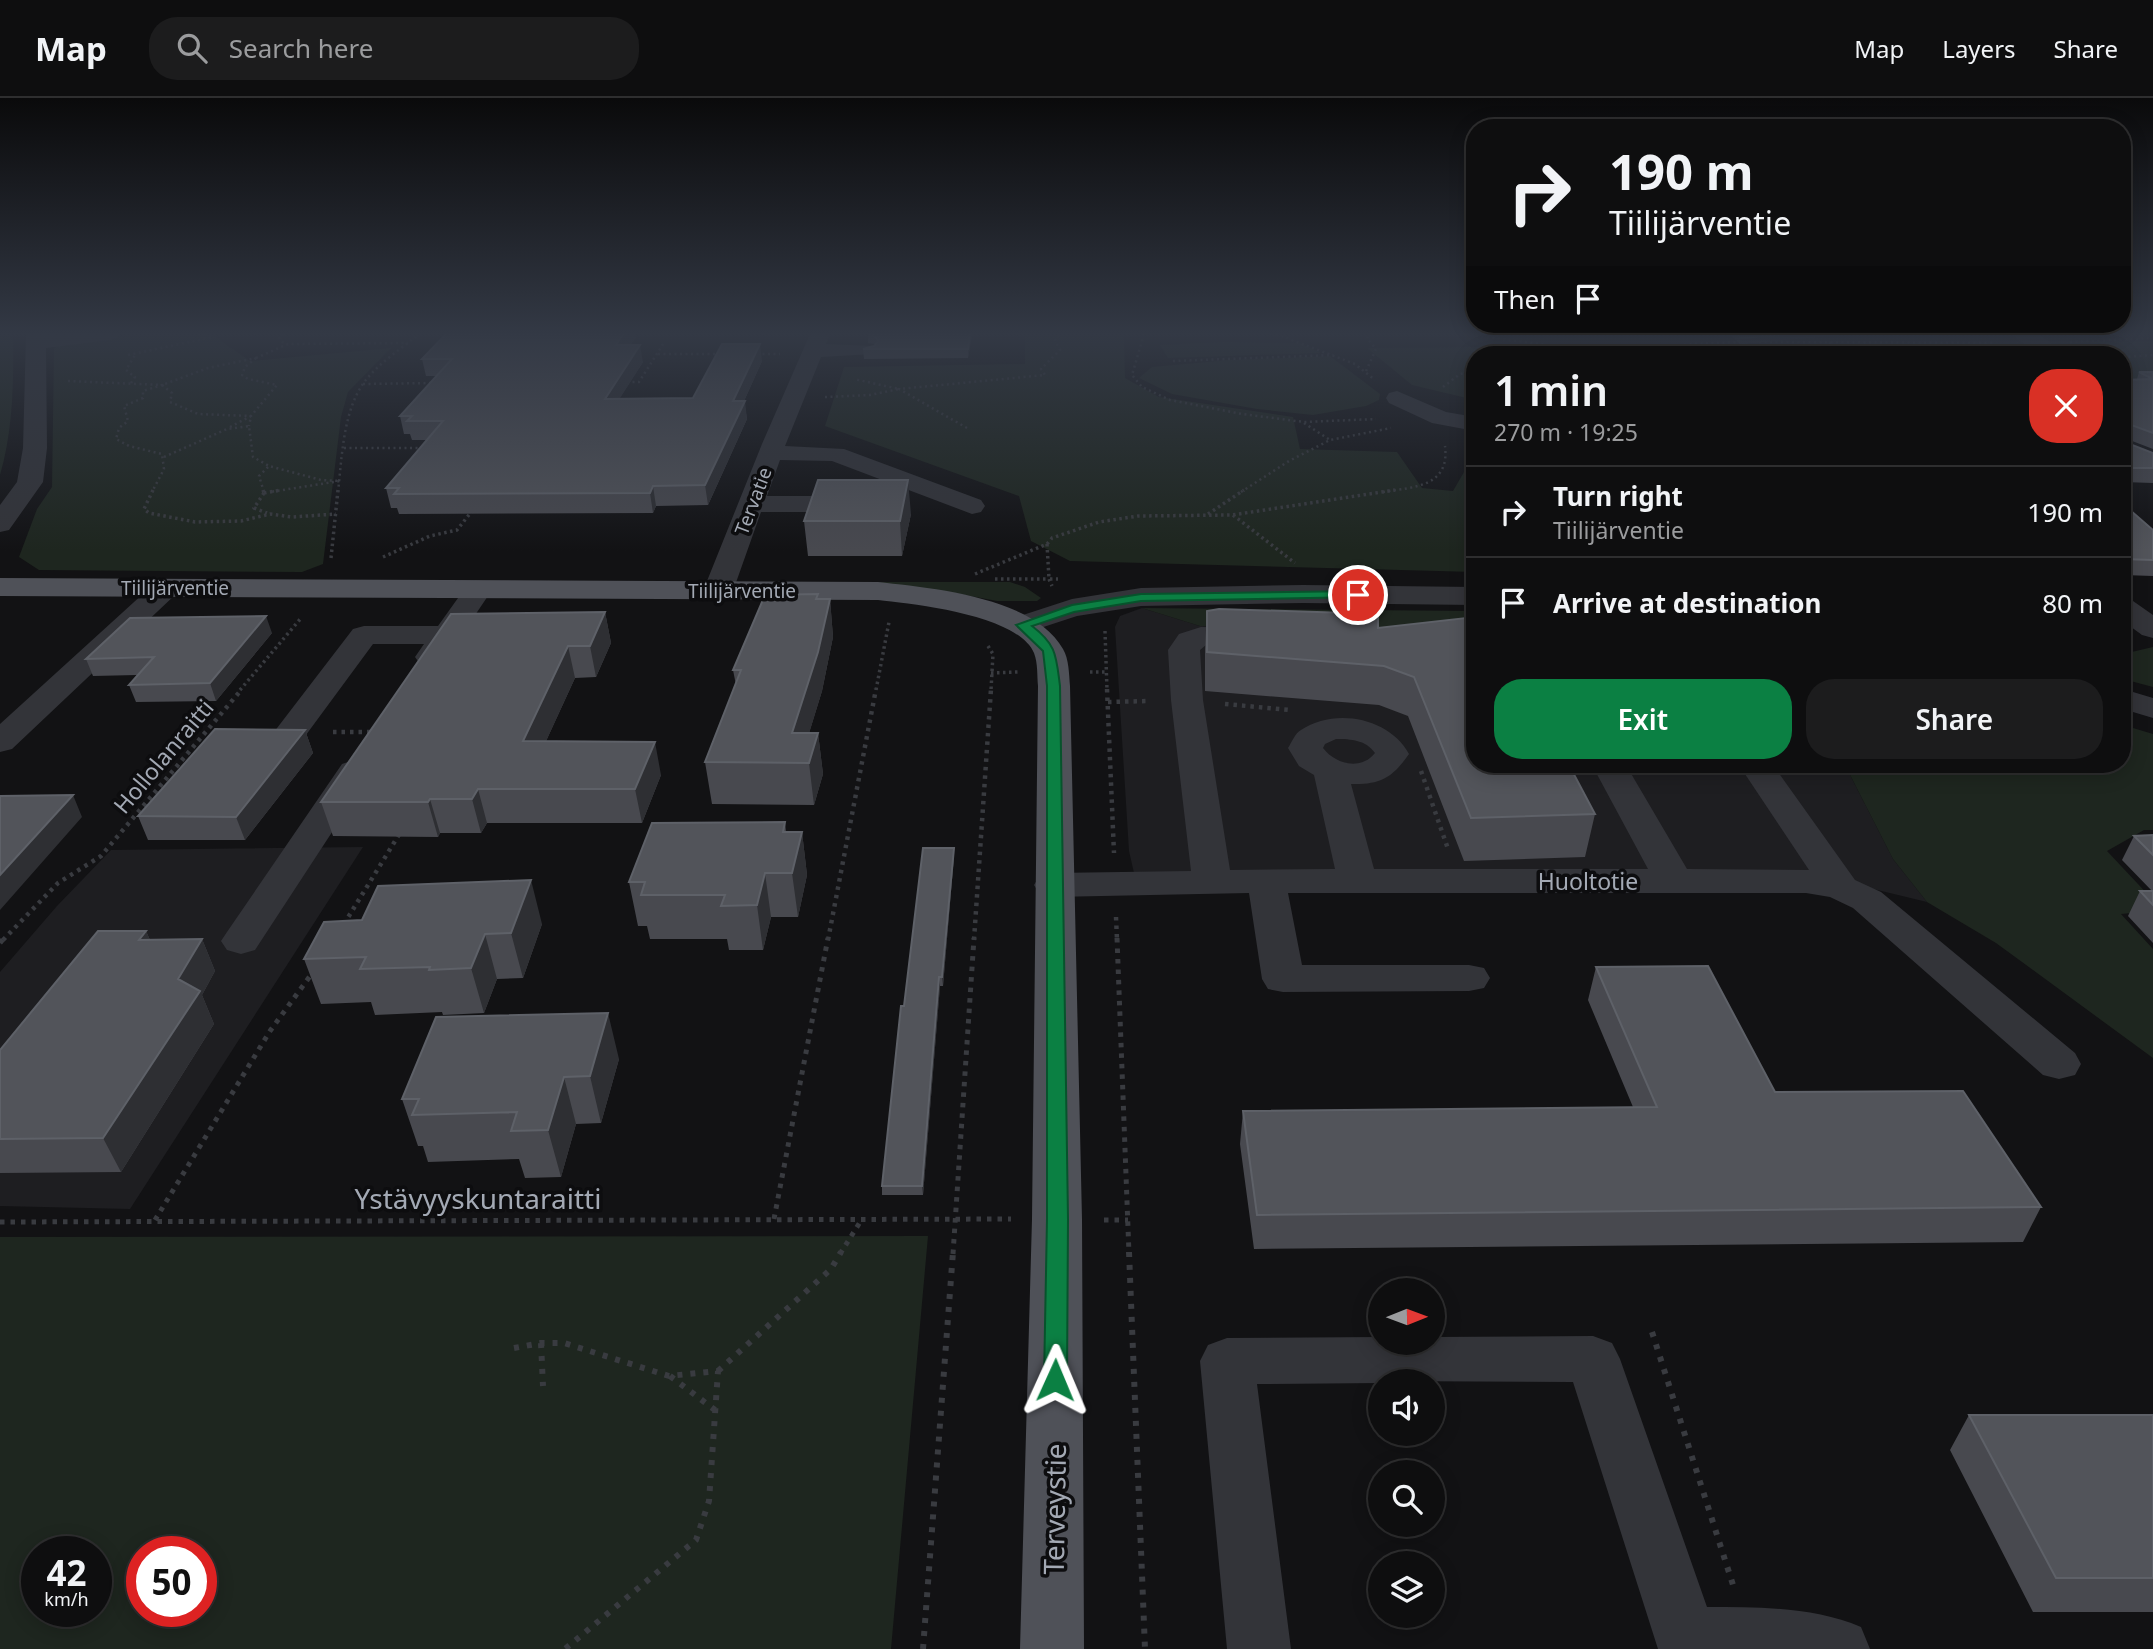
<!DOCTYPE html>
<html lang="en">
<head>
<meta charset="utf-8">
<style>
  body { margin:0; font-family:"Noto Sans",sans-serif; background:#1c1c1d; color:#f1f3f6; height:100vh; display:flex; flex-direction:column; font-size:26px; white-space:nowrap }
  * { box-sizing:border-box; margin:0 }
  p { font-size:23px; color:#9b9c9e }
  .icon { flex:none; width:38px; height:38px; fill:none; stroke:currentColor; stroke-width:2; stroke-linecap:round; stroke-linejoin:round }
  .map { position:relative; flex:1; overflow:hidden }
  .side { position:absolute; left:1466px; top:248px; width:665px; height:427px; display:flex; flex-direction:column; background:#0e0e0f; border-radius:28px; box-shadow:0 4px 18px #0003,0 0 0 2px #2e2e2f }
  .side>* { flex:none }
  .hud { position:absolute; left:1466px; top:21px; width:665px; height:214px; border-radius:28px; box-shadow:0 4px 18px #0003,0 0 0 2px #2e2e2f; background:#0e0e0f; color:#f1f3f6; overflow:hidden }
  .needle { width:46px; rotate:89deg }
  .tools { position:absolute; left:1368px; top:1180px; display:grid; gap:14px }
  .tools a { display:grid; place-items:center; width:77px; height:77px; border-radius:50%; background:#0e0e0f; box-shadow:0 4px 18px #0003,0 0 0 2px #2e2e2f; font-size:35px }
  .speed { position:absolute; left:21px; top:1438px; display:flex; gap:14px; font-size:35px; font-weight:700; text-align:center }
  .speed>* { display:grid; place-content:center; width:91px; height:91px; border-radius:50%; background:#0e0e0f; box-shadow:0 4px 18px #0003,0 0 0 2px #2e2e2f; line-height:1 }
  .speed small { font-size:18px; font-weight:400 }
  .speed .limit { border:10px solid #d22; background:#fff; color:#111 }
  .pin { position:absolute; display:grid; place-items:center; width:60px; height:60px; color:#fff; margin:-30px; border:4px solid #fff; border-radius:50%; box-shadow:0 2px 7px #0007 }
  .me { position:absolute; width:77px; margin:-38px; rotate:1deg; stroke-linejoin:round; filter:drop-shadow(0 0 5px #0008) }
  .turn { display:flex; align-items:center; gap:24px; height:147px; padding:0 28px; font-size:32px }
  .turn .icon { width:91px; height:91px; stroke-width:2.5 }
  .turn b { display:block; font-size:49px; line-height:60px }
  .then { display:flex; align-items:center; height:66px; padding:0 28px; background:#0003; gap:14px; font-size:26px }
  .round { display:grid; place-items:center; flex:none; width:74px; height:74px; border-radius:28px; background:#1c1c1d }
  .overview { display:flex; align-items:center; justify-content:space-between; height:119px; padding:0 28px }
  h1 { font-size:42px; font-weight:600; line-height:52px }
  .button { display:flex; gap:14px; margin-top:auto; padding:14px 28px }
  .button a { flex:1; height:80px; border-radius:28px; background:#0b8043; color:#fff; font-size:28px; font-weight:600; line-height:80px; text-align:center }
  .button a+a { background:#1c1c1d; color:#f1f3f6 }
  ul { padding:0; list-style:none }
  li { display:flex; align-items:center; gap:21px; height:91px; padding:0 28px; border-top:2px solid #2e2e2f }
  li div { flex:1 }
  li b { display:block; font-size:26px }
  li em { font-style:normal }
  header { display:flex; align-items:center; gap:42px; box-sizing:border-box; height:98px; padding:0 35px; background:#0e0e0f; border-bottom:2px solid #2e2e2f }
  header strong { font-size:33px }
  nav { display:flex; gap:38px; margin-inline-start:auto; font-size:24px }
  .search { width:490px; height:63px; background:#1c1c1d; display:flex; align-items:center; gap:18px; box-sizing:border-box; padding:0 24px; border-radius:28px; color:#9b9c9e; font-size:26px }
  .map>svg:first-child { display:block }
</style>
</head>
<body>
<header>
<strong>Map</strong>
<div class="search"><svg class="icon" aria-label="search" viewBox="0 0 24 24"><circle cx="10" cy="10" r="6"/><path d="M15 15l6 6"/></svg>Search here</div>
<nav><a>Map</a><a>Layers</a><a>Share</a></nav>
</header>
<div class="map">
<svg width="2153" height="1551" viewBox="0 0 2153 1551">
  <rect width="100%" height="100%" fill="#121214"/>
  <!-- built -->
  <path fill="#1e1e21" d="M1142,510L1200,528L1305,529L1475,540V667H1845L1893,761L1927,804L1807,775H1134L1129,753L1115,529L1120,518Z
    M363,749L130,1111L0,1108V874L57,808L111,752Z"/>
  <!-- green -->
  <path fill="#1e261f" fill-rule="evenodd" d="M0,236H13C14,282 13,333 0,377Z
    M138,236H211L250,263L391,250L348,294L341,319L323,466L302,474L39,472L19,459L37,411L52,389L54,250L65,245Z
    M1025,236H1124L1125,280L1159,299L1293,319L1300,351L1397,354L1422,390L1453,393L1475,355V474L1070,463L1031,443L1019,398L825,328L844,269L1025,266Z
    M2153,243V287L2123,288V257H1475V302L1412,287L1367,250Z
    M1224,244L1299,245L1321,255L1168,260L1160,247Z
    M1330,258L1380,296L1379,302L1366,308L1313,317L1257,311L1172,296L1139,280L1152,269L1229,262Z
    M772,484H1010L1025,489L1041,500L1037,503H997L949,494Z
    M1142,510L1475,513V540L1311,529L1200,528Z
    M2153,549V589L2123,581V556Z
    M2123,627L2153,636V732H2144L2107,753L2153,802V813L2121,816L2153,851V960L1996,845L1927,804L1893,761L1845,667H2123Z
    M928,1138L891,1551H0V1139ZM37,1454H96V1514H37ZM201,1454V1514H142V1454Z"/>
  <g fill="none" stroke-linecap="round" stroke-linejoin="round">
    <!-- path-far4 -->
    <path stroke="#393b40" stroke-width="2.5" stroke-dasharray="2 3.5" stroke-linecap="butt" d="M193,236L216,238
      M283,236L279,239L280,243L287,246
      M1144,236L1132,277L1142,289L1170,302L1242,316L1304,324L1376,321
      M1276,236L1355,266L1375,282
      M1465,236L1554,248L1580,257
      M1759,244L1995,245
      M2070,244L2153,240
      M1829,245L1859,257
      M658,256H720
      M757,256H780
      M128,257L213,239
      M1580,257L1691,246L1743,244
      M2123,259L2153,257
      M256,260L245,269L242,277L248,281L277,287L251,318L198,316L170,304L172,295L162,287L208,270Z
      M256,260L288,246L408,245
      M1173,263L1333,257
      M1366,273L1376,251L1367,240L1369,236
      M68,283L162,287L143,293V300L124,308L128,323L119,330L116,341L129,348L162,356L164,371L152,394
      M627,284H639L665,243
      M131,285L135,279L126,272L135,257
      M363,286L433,285
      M1443,289L1460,276L1475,273
      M825,299L870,297L899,291L854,281
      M1304,325L1330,342
      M230,329L251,318L249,328
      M967,330L899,291L1045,277L1041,271L1060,252L1055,242L1060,236
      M344,350H424
      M164,359L227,331L249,328L253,359L269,368
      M264,394L259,378L269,368L321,382L340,383L270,394
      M338,394C342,359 343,312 365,283C380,264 401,251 419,236
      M1241,394L1289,363L1330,342L1391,330
      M1383,394C1414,389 1450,389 1445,348"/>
    <!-- path-far3 -->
    <path stroke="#393b40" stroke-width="3.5" stroke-dasharray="2.5 3.5" stroke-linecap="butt" d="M153,392L144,411L149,415L195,424L241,423L270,416L292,419L336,416
      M263,392L264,395
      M264,395L254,410L267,415
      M264,395L281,392
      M1208,416L1244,392
      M1233,417L1295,465
      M1047,446L1049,481H1058
      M383,459L430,438L457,432L472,413
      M331,460L338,392
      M975,476L1047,446L1052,440L1099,424L1138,418L1232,417L1395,392
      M995,481H1049L1052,488
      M1105,533L1107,592
      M988,548L993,556L991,592
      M1090,574H1107
      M991,575L1018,574
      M240,592L302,519
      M876,592L889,524"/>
    <!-- path-far2 -->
    <path stroke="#393b40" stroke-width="4.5" stroke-dasharray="3.5 5" stroke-linecap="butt" d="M1107,591L1114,755
      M1108,604L1150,603
      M1225,606L1290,612
      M333,634H373
      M1421,673L1448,751
      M1116,819L1117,842
      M344,826L400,735
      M3,842L58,785L101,758L242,591
      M828,842L876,591
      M974,842L991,591"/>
    <!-- path-far1 -->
    <path stroke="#393b40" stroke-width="5" stroke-dasharray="4.5 6" stroke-linecap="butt" d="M1117,840L1129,1156
      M0,845L4,840
      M774,1121L828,840
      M155,1122L270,933L313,874
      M1104,1122H1128
      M0,1124L1011,1121
      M840,1156L862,1121
      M953,1156L974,840"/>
    <!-- path -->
    <path stroke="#393b40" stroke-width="6" stroke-dasharray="5 8" stroke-linecap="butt" d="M1129,1154L1145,1551
      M1652,1234L1734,1490
      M541,1245L543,1288
      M514,1250L541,1245H564L669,1278L718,1273L709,1403L696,1442L565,1551
      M718,1273L831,1171L841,1154
      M670,1278L715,1312
      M923,1551L953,1154"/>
    <!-- minor -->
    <path fill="#333439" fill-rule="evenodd" d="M26,236H119L116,240L109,242L46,250L47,350L43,384L9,432L0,434V407L17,384L23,350Z
      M810,236H830L826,246L873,248L876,252L873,256L821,259L785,348L844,351L981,402L985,408L981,414L972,416L832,363L780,362L767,398H861L870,400L874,406L870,412L861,414H761L733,493L728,499L718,502L708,499L703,493L762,346Z
      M2013,236H2038L2051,245L2048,249C2036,252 2020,246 2013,236Z
      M1397,293L1446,314L1475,319V333L1432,325L1389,305L1386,300L1389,295Z
      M166,481L176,484L180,490L176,496L12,651L0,654V626L156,484Z
      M478,483L488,486L492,492L442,566L431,568L420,566L415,559L424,546H373L303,641L291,644L279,641L274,634L353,531L364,528H438L468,486Z
      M1303,487L1475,489V507L1303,505L1141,508L1077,518L1022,536L1011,533L1007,527L1011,521L1072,501L1141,490Z
      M2123,500L2133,503L2153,517V540L2142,537L2123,523Z
      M1201,529L1260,530L1271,533L1275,539L1271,545L1260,548L1206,547L1200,552L1203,602L1230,772L1335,771L1314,677L1299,668L1288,650C1292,644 1295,635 1301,632C1335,609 1390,620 1409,656C1393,679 1381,687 1351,686L1374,771H1648L1592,667H1626L1687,771L1809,772L1739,667H1773L1855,782L1881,794L2075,955L2081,966L2075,977L2059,981L2043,977L1853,810L1830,799L1806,795H1288L1302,867H1469L1484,870L1490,880L1484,890L1469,893L1283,894L1268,891L1262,881L1249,795L1053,799L1039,795L1034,787L1039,779L1053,775L1191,773L1171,602L1168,552L1179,536ZM1336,641C1351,641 1366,642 1375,655C1361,673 1335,666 1323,650L1325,646Z
      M2123,591L2153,600V620L2123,611Z
      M354,662L366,666L372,673L255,852L241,856L227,852L221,843L227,834L342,666Z
      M1593,1238L1612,1245L1620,1261L1707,1509C1758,1509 1814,1509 1861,1529L1870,1551H1658L1573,1284L1381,1283V1285L1257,1286L1291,1551H1227L1200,1263L1208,1247L1227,1240L1381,1239V1244H1433V1239Z"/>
    <!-- major -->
    <path fill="#4f5158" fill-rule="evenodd" d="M0,480L878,484C932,490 1034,499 1063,551C1069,561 1069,576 1070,588L1082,1121L1084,1551H1020L1032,1121L1038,588C1037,578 1038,565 1034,555C1018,517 915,506 878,502L0,498Z"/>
  </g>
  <!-- wall -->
  <path fill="#48494f" d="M446,236H638L630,247L643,264L619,301L693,300L762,263L744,303L747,321L708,407L656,408L653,415L399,416L397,410H391L386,390L427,342H412L410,336H404L400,318L436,278H426L422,261Z
    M868,236H972L968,260L864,261L863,251L874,248L875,246L868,245Z
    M1727,236H1850L1740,246L1733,239Z
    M2139,274H2153V351L2127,341V345L2153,355V385L2123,384V282L2137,281Z
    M2123,406L2153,432V478L2123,477Z
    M911,416L902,458H808L804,423Z
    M818,501H830L833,539L822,593L809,635H818L823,676L814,707L712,706L705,664L736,587L733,572Z
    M1207,513L1378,530L1595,716L1585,759L1464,763L1408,618L1379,607L1205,593V551Z
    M605,514L611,545L596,579L575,580L546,643L661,677L642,725H487L481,735H440L438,739L333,738L321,704Z
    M272,535L216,603L136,604L129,587L137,577L93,578L86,561Z
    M305,632L313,655L245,742H148L138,718Z
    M785,724L786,734H802L807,777L798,819H771L763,852H729L727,841H650L647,828H638L629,784Z
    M2153,737V845L2128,818L2140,793H2152L2122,762L2134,738Z
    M954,758L943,888H940L923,1097H882V1088L904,908Z
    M542,826L523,880L497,881L484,915L443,917L442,914L375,917L371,904L321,906L304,861Z
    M146,833L150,842L202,841L215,873L202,897L214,926L121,1074L0,1075V952Z
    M1596,869L1775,994L2041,1109L2023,1144L1254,1151L1240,1046L1243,1013L1633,1009L1588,902Z
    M619,961L601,1025L576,1026L561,1079L525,1080L519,1061L428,1064L423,1048H418L402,1001Z
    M1969,1317H2153V1514H2033L1950,1352Z"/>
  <!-- shaded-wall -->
  <path fill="#2e2f33" d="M623,236H638L619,264L616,247Z
    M970,236H972L968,260V251Z
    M1791,236H1850L1740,246L1741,240Z
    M760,246L762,263L736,321L733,303Z
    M640,247L643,264L608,319L605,301Z
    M745,303L747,321L708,407L705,387Z
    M908,382L911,416L902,458L900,423Z
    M653,388L656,408L653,415L650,395Z
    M830,501L833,539L822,593L800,665L792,635Z
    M605,514L611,545L596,579L590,548Z
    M266,518L272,535L216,603L210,585Z
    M568,548L575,580L531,676L523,643Z
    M305,632L313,655L245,742L236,719Z
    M818,635L823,676L814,707L809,665Z
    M655,644L661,677L642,725L635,691Z
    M478,691L487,725L481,735L472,701Z
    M73,697L82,719L0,812V777Z
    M430,701L440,735L438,739L428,704Z
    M802,734L807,777L798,819L792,775Z
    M954,750V758L943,888L942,879Z
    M765,775L771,819L763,852L757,807Z
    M531,782L542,826L523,880L511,835Z
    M146,833L160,865L139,842Z
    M485,836L497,881L484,915L471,870Z
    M202,841L215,873L202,897L214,926L121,1074L103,1040L178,881Z
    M939,879L940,888L923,1097L922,1088Z
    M608,915L619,961L601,1025L590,978Z
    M564,979L576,1026L561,1079L548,1032Z"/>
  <!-- building -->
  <path fill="#52545a" stroke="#5e6168" stroke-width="2" d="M446,236H623L616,247H640L605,301L693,300L722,246H760L733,303H745L705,387L653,388L650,395L394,396L399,390H386L443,323H407L412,318H400L452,261H422Z
    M868,236H970L968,251H863L874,248L878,243L874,237Z
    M1737,236H1791L1741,240Z
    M2139,274H2153V335L2126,325L2127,345L2153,355V370H2123V282L2153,281Z
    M818,382H908L900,423H804Z
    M2123,406L2153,432V462L2123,461Z
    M818,496L816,501H830L818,554L792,635H818L809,665L705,664L741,572H733L765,497Z
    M1219,511L1378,516V530L1475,519V667H1569L1595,716L1471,720L1414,579L1384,568L1207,554V513Z
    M605,514L590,548H568L523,643L655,644L635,691H478L472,701H430L428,704H321L451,516Z
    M266,518L210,585L129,587L154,559L86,561L130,520Z
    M215,631L305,632L236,719L138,718Z
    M73,697L0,777V698Z
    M785,724L783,734H802L792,775H765L757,807L721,808L725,797H641L645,784H629L652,725Z
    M2153,737V757L2134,738Z
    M923,750H954L942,879H939L922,1088H882L901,908H904Z
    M531,782L511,835L485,836L471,870L429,872L430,869L360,871L366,859L304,861L324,824L362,822L378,788Z
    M2140,793H2153V807Z
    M98,833H146L139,842L202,841L178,881L200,893L103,1040L0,1041V952Z
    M1708,868L1775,994L1963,993L2041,1109L1257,1117L1243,1013L1657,1009L1596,869Z
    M608,915L590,978L564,979L548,1032L511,1033L517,1014L412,1017L419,1001H402L436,919Z
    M1969,1317H2153V1480H2056Z"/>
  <!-- sky -->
  <linearGradient id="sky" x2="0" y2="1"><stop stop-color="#0a0a0b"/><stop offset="0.52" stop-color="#333945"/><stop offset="1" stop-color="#333945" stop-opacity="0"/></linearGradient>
  <rect width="2153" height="453" fill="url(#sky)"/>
  <!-- route -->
  <path fill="#0b8043" stroke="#07532c" stroke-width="2" d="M1358,493L1362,494V499L1141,503L1074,514L1032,528C1057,547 1056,558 1060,588L1068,1121L1067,1282L1063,1289L1055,1292L1047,1289L1044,1282L1047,1121V588L1043,553L1016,527L1072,507L1141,496Z"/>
  <g text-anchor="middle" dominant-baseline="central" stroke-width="7" stroke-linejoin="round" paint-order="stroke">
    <!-- far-street labels -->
    <g font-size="19" fill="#a3a9b4" stroke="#0d0d0f">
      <text transform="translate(753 403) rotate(-69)">Tervatie</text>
      <text x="175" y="490">Tiilijärventie</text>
      <text x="742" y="493">Tiilijärventie</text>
    </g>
    <!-- street labels -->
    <g font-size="23" fill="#a3a9b4" stroke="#0d0d0f">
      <text transform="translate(163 658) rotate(-50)">Hollolanraitti</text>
      <text x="1588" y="783">Huoltotie</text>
    </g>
    <!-- near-street labels -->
    <g font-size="28" fill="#a3a9b4" stroke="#0d0d0f">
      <text x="478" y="1100">Ystävyyskuntaraitti</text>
      <text transform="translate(1054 1411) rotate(-89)">Terveystie</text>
    </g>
  </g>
</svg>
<div class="tools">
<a><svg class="needle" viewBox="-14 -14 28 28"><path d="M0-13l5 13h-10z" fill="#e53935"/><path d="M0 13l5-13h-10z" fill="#9b9c9e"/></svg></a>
<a><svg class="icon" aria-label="sound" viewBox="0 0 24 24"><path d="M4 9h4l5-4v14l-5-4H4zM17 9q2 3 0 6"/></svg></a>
<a><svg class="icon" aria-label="search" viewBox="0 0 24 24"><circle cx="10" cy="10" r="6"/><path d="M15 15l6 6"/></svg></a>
<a><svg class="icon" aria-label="layers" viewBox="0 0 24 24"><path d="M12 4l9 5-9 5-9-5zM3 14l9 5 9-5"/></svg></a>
</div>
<div class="speed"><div>42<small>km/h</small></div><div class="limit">50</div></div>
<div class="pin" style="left:1358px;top:497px;background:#d93025"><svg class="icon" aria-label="arrive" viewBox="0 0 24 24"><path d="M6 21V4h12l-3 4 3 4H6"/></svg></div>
<svg class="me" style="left:1055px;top:1282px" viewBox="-20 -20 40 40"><path d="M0-17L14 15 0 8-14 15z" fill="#0b8043" stroke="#fff" stroke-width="4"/></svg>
<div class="hud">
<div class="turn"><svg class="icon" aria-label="right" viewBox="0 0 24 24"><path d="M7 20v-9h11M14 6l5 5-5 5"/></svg><div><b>190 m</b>Tiilijärventie</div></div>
<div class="then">Then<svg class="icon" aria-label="arrive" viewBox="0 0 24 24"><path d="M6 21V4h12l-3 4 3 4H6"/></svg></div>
</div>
<section class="side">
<div class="overview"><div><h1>1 min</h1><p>270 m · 19:25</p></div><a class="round" style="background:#d93025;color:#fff"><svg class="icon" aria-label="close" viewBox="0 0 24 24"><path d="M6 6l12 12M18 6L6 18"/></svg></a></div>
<ul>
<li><svg class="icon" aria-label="right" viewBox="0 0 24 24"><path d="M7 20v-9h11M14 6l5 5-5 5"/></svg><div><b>Turn right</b><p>Tiilijärventie</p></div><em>190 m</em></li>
<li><svg class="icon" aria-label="arrive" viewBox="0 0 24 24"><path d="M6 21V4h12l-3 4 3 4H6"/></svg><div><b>Arrive at destination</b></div><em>80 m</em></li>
</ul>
<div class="button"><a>Exit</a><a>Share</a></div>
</section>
</div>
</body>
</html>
